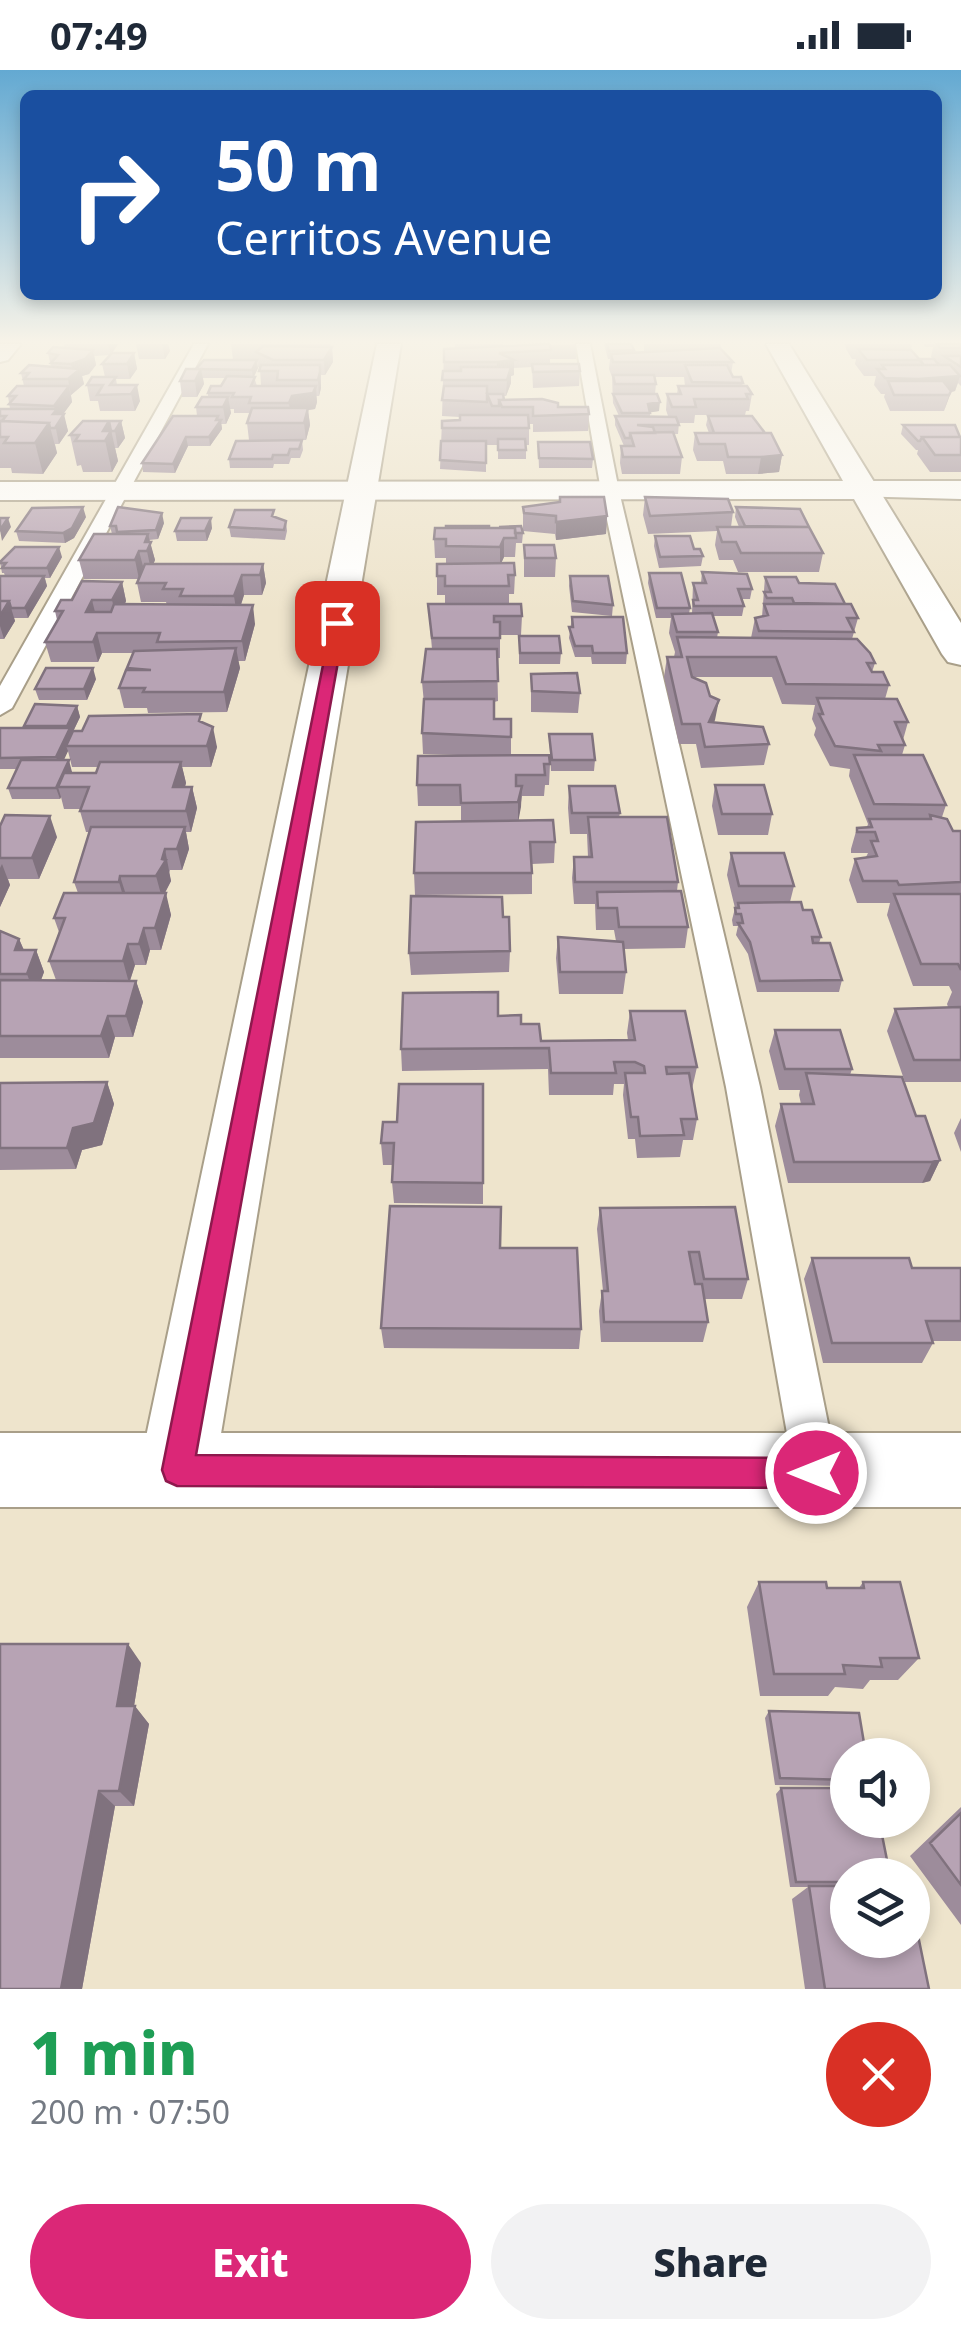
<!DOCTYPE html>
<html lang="en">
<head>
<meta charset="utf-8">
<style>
  body { margin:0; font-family:"Noto Sans",sans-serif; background:#f2f2f3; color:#1f2937; height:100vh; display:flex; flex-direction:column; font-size:38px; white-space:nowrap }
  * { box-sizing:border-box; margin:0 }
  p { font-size:32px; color:#747a83 }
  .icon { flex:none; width:55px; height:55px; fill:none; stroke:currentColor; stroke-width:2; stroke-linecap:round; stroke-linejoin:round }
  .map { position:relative; height:1919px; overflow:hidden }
  .side { display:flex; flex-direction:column; background:#fff; flex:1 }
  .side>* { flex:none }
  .top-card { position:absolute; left:20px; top:20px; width:922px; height:210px; border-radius:15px; box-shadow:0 5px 15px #0003; background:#1a4fa0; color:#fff; overflow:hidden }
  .fabs { position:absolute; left:830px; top:1668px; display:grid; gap:20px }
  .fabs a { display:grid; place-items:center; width:100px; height:100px; border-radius:50%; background:#fff; box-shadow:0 5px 15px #0003; font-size:50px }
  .pin { position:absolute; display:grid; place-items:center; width:85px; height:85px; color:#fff; margin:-42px; border-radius:20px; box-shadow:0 5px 15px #0006 }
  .me { position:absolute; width:110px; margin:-55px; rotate:270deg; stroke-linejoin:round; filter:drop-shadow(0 0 8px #0008) }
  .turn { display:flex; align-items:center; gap:35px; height:210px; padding:0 30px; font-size:45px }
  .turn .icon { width:130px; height:130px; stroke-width:2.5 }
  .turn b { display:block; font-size:70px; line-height:85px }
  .round { display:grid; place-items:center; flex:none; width:105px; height:105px; border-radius:52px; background:#f2f2f3 }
  .summary { display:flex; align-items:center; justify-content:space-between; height:170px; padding:0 30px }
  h1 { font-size:60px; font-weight:800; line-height:75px; color:#1e9e55 }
  .cta { display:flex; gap:20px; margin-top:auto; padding:20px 30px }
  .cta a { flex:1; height:115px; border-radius:60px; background:#db2777; color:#fff; font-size:40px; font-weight:800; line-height:115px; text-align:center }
  .cta a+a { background:#f2f2f3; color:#1f2937 }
  .status { display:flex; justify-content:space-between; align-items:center; height:70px; padding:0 50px; background:#fff; direction:ltr }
  .status svg { height:28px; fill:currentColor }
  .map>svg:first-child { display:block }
</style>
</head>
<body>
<div class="status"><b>07:49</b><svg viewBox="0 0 49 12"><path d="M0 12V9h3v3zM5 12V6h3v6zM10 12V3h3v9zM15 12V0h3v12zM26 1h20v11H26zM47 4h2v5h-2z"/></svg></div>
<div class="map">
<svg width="961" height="1919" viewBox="0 0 961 1919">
  <rect width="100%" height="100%" fill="#eee4cc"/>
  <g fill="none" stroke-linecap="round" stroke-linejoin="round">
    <!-- service casing -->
    <g stroke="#a99f89" stroke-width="4">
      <path id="service" d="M194,274H208L12,638L0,645V616Z
        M576,274H590L619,421L760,1017L838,1403L832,1419L816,1425L800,1419L794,1403L726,1017L601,421Z"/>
    </g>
    <!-- minor casing -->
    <g stroke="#a99f89" stroke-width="4">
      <path id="minor" d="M0,274H21L8,290L0,292Z
        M377,274H401L215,1400L204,1426L177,1437L150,1426L139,1400Z
        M862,411H961V429L851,426L847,420Z"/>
    </g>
    <!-- tertiary casing -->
    <g stroke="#a99f89" stroke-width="4">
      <path id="tertiary" d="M766,274H789L961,553V595L948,592L942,584L854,429L0,430V412L843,411Z
        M0,1363H961V1437H0Z"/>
    </g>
    <!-- service -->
    <use href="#service" fill="#fff" fill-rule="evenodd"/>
    <!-- minor -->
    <use href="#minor" fill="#fff" fill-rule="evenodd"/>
    <!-- tertiary -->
    <use href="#tertiary" fill="#fff" fill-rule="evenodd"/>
  </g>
  <!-- wall -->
  <path fill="#9d8c9b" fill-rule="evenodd" d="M64,274H118L111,284L134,283L137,299L130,309H116L117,315L140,331L135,341H100L98,331H90L87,315L105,307L102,294L110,285L94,286L96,295L89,304L82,306L84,314L71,325L72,332L63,344L68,361L59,374H55L57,383L43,404L12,403L11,398H0V339H10L8,326L24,316L21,303L51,297L48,283L65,278Z
    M136,274H168L170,281L165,289H139Z
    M231,274H332L330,277H332L333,292L325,305H321V318L319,326H316L317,332L315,339L308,340L310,355L306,370H249L247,353L250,343H234V339H230L231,343L226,354H221L222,359L210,376H188L175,403L143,402L142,393L197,346L196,337L208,327V323L221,316L226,308H203L204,314L197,327H182L180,311L196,299L233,290ZM257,289L258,297L260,298L261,316H257L254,307L258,298L235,290Z
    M455,274H503V277L576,274V289H550V294L580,301L579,316L533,318L532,297L514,298V305L511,306V313L506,326H503L504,330L558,337L589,344L588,361L533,362V354H529V375H526V389H498V375H486V402L440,399L442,351L460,350V347L442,346L444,279H455Z
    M604,274H631L634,283L644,282V274H721L720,279L733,292L731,304L733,307L743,313L742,316L752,324L749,341H746L745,345H695L694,353H679L678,364H674L682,387L680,404H622L620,393L621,376H624L615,355V346H619L613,333L612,307L609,299L610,289H608ZM654,307H684L685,316H678L677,324H667L666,340L668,346H650V342L659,341L655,324L656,314Z
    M845,274H912L911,280L920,289H933L931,287L933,277H925L923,274H961V316L958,313L955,321L951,322L944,341H890L884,327L885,324H881L874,315L876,306H864L855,294L856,289H852L846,279Z
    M708,346L782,385L779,402L758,404H726L723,391H697L693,380L695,363H709L706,355Z
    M121,351L125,368L118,378H115L118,391L112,402H83L81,395L77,396L70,365Z
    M903,355L961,367V402H930L917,384L918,380H916L901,364Z
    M302,370L303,380L300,388H291L289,394H274L273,398H230L229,389Z
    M538,372L593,389L592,398H539Z
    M560,427L607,446L606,464L556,470L555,464L523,461V437L560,432Z
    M645,427L733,442L731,457H739L735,447L736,437L809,457L823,483L819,502H738L733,490H719L715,475L717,461L648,464L643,445Z
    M86,447L74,468L65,473L19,471L16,461Z
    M275,447L286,451L287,461L285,470L231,467L229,457Z
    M164,453L158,469L149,470L155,490L153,494H263L266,513L262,525H244L241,535L255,554L245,591H238L240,598L227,642L148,643L147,638H124L119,618L127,600V598L133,583H102L98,592H51L45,572L57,550L55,541L72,530L122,512L126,531L125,534L167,535L166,532H141L137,513L139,509H84L79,490L112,464L110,456Z
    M212,458L207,471H177L175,461Z
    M489,458L523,463L522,473H516L515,487H504L501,493L515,505L514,524H509V534L522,546L521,565H500V588H497L498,631L494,632V649L511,667V685L550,694L549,715H545L544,726H522L518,751L555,772L554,793L532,794V824L415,825L414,803L461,751V736H418L417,715L458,685L423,684L422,663L424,633L422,612L432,579L428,534H445V525H437V506L446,494V488H435L434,469Z
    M655,466L694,479L703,486L701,496L659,498L654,476Z
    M524,475L556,488L555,507H524Z
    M62,487L50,508H45L47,516L28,548H14L15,551L4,569H0V506H5L4,503H2L0,492Z
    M702,502L752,519L750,529H741L744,536L742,546H712L718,562L717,568H751L755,548L762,547L765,507L799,513L845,534L858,548L852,569L875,593L872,602L889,615L885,629L908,652L903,670L905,675L902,685L946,735L942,747L953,761H961V1012H905L887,961L895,939L948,937L947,934L952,922L949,916H913L887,845L890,833H857L849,810L855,789L866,787L868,783H851V779L857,758L867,757L868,754L849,706L850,699L830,696L814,665L816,658L812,649L815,635L782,634L772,607H692L714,652L769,674L764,695L701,698L696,674H679L664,607L667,587H674L675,582L669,563L671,548H656L648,513L649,503L690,538L689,544H692L693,513H701Z
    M570,506L613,535L612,546L572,542L569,516Z
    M572,547L627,583L626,594H592L591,587H575L569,568Z
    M519,566L561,583L560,594H519Z
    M531,604L580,623L578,643L531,642Z
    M96,609L87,630H39L35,619Z
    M77,636L80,647L72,664L203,653L217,677L211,697H182L186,713L185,717H192L197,738L191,762H186L189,779L182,800H170L169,803L171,811L165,823L171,845L161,880H150L146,895H135L130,911H136L143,932L133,967H115L109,988H0V861L19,869L24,880H36L44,902L41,910H56L49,891L59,862L54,848L78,823L74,812L89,762H86L80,741L81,739H64L61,727L60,729H12L8,718L17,699H0V658H25L24,656ZM68,681L72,697H98L96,703H71L72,702L63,690Z
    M549,664L595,690L594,701H551Z
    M715,715L772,744L768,765H718L712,736Z
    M569,716L620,743L619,747L678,812L677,821L688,857L685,878L624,879L626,902L623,924H559L556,888L558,867L616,871L614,860H596L595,834H574L572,808L574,787H588L587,764H570L568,738Z
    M0,756L57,767L39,809H8L10,815L0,837Z
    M731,783L794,816L790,832L803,840L821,867L819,873L842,910L839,922H757L748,884L736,865L738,856H733L732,850L735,838L727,805Z
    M510,881L509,902L411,905L409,883Z
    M630,941L697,997L692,1019L697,1049L693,1070H683L680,1087L637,1088L635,1069H628L623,1025L624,1014H614L613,1025H549L548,999L402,1001L401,979L498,946L521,954L541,971L628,970L627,963Z
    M775,960L852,999L850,1005L916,1046L940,1090L930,1111L922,1113H788L775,1056L781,1034H801L799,1025L800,1020H779L769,981Z
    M107,1012L114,1034L102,1075L82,1080L76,1099L0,1100V1013Z
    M483,1014V1134L394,1133L392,1112L393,1095H383L381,1073L397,1052Z
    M961,1048V1082L954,1063Z
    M735,1137L748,1209L742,1229H705L708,1252L703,1272H601L599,1241L602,1221H603L597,1159L600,1138Z
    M500,1178L581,1259L579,1279L384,1278L381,1258Z
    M812,1188L912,1198H961V1271H932L933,1273L922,1293H823L804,1209Z
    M759,1512L827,1518H859L863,1512L919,1588L898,1610H870L863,1619L835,1617L828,1626H760L747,1537Z
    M141,1593L134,1636L149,1654L134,1736H115L82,1919H0Z
    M769,1641L848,1685V1716L775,1715L765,1648Z
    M781,1718L848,1805V1870L929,1919H805L792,1829L808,1817H790L776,1724Z
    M961,1737V1855L910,1786Z"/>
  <!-- shaded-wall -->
  <path fill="#80727e" d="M108,274H118L111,285Z
    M162,274H168L170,281L165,289Z
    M332,277L333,292L325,305L324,290Z
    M93,280L96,295L89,304L82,306L84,314L71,325L68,309L73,305L71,294Z
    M134,283L137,299L130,309L127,294Z
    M257,290L258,298L253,308L252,300Z
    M514,290V305L511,306V313L506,326L507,310L497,307V292Z
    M320,295L321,318L319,326L318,310Z
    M201,299L204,314L197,327L195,311Z
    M960,306L955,321L951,322L944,341L949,325H915L918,309Z
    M137,315L140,331L135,341L131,324Z
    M69,316L72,332L59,350L64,344L68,361L59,374L53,344L55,341L54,336Z
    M316,316L317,332L315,339L308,340L310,355L306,370L304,353L291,350L289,333L292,326Z
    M228,327L231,343L226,354L223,337Z
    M660,332L659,341L647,343L648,334Z
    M218,346L219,353L221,350L222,359L210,376L209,367Z
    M109,351L118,391L112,402L103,361Z
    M121,351L125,368L118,378L115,361Z
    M49,353L57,383L43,404L35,373Z
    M186,367L188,376L175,403L173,394Z
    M782,385L779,402L758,404L761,387Z
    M83,437L86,447L74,468L65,473L63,463Z
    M162,443L164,453L158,469L156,460Z
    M607,446L606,464L556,470V452Z
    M8,448L11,457L2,471L0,460Z
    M211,448L212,458L207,471L205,461Z
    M148,464L155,490L151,500L145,472Z
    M504,468V487L500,496V477Z
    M59,477L62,487L50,508L47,498Z
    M139,481L144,500L139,509L135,490Z
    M263,494L266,513L262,525L260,505Z
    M242,505L244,525L237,546L234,526Z
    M44,506L47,516L28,548L25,538Z
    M122,512L126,531L117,550L112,530Z
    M92,530L97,550L86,542Z
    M9,531L15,551L4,569L0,556V546Z
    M253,535L255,554L245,591L242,571Z
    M97,563L102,583L98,592L93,572Z
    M236,578L240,598L227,642L224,622Z
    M93,598L96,609L87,630L84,619Z
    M719,630L715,650L706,673L709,652Z
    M77,636L80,647L66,676L68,681L60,699L56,687L68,661L67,656Z
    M213,657L217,677L211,697L207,676Z
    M69,690L72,702L65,717H58L61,727L60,729L56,718Z
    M181,692L186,713L178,738L173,717Z
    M522,716L521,737L518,753V732Z
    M192,717L197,738L191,762L186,741Z
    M50,746L57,767L39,809L32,788Z
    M185,757L189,779L182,800L177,779Z
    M165,779L171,811L162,828L156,806Z
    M2,794L10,815L0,837V798Z
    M120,806L127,828L125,833L119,812Z
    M166,823L171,845L161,880L155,858Z
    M144,858L150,880L146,895L139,874Z
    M19,869L28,890L15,880Z
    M128,874L135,895L129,913L123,891Z
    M36,880L44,902L35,926L27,904Z
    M136,911L143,932L133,967L126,946Z
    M108,946L115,967L109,988L101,966Z
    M107,1012L114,1034L102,1075L82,1080L76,1099L67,1078L73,1058Z
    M940,1090L930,1111L922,1113L932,1092Z
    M128,1574L141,1593L133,1642L135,1636L149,1654L134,1736L119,1721L117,1636Z
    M99,1721L115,1736L82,1919H61Z"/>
  <!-- building -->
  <path fill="#b7a3b4" stroke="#80727e" stroke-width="2.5" d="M548,274L550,275L551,280L499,283L514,290L497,292H444V279Z
    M607,274H631L634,280L609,281Z
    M937,274H961V278H940Z
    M263,276L332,277L324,290H273L256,282Z
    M53,277L93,280L85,289L71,294L51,293L58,285L48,283Z
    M720,278L733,292H613L611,284Z
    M858,279L911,280L920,290H867Z
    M112,283H134L127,294H102Z
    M944,286H961V297Z
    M919,289H934L939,295H924Z
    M204,290H257L252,300L196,299Z
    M532,294H579L580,301L533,302Z
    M29,295L80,299L68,309H24L29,303H21Z
    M261,295H320V302L318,310H277L278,301H259Z
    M685,295H727L733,307H741L743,313L692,312Z
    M882,295H950L960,306L918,309L885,308L877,299H885Z
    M461,297H511L507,310H442L443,301H461Z
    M186,299H201L195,311H180Z
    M613,305H654L656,314H615Z
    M227,306L255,307L251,316H316L313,323L292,326L289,333H249L251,327H232L234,323H208L211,316H221Z
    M92,307H116L110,315H137L131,324L97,325L103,315H87Z
    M888,311H943L951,321L949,325H894Z
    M17,316H69L54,336L9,334L16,326H8Z
    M444,316H487V332L442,330Z
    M678,316H747L752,324H746L748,329H694L696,337H672L667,324H681Z
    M487,324H503L504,330H499V336H492Z
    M613,324H657L660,332L648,334L650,343H622Z
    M202,327H228L223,337H196Z
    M542,329L558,333V337H588L589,344L533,346V337H502L499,330Z
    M252,338H308L304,353H247Z
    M0,339H57L53,344H64L55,358H50L49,353L2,351L6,346H0Z
    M460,345H528L529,358H442V351L460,350Z
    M173,346H218L216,350H221L209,367H186L173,394L142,393Z
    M615,346L676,347L679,355H637L653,357L655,363H630V368H625Z
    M708,346H752L765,363H714Z
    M0,351L49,353L35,373H4L8,367H0Z
    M83,351H109L103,361H111L105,371H75L79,365H70Z
    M92,351H121L115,361H111L109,351Z
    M903,355H955L960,367H922L920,371H918Z
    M673,362L682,387H623L621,376H634L630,363Z
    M695,363H771L782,385L761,387H728L725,374H699Z
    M922,367H961V385H935Z
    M498,369H525L526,380H498Z
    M302,370L299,379H290L288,385H273L272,389H229L236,371Z
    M441,371H486V393L440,390Z
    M538,372H590L593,389L539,388Z
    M560,427H604L607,446L556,452V446L524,443L523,437L560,432Z
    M645,427L728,429L733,442L650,446Z
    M83,437L72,458L63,463L16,461L32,438Z
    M118,437L162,443L156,460L117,462L116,456H110Z
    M736,437L800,439L809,457L745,456Z
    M235,440H274L272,446L286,451L284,460L229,457Z
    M0,448H8L0,460Z
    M181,448H211L205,461H175Z
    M446,456H489V458H446Z
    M521,456L523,463H515V458L499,457Z
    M717,457H809L823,483H741L736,472H722Z
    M435,458H515L516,468H504L500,477L446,476V469H434Z
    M94,464H148L145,472H151L147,481H139L135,490H79Z
    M655,466H690L694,479H700L703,486L660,487Z
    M524,475H554L556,488H525Z
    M15,477H59L47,498H2L6,493H0V492Z
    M514,493L515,505H508L509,516H445V506H437V494Z
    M145,494H263L260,505H242L234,526H180L183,519H163L166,513H137Z
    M702,502L747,504L752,519H738L744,536H694L693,530H698L693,513H706Z
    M649,503H681L690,538H657Z
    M0,506H44L25,538H11L9,531H0Z
    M570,506H608L613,535L573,531Z
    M765,507H796L799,513L835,514L845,534L794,533L792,528H767L764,522H771Z
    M82,511L122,512L112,530H92L86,542H111L114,534L253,535L242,571L157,572L160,563H97L93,572H45L63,541H55L61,530H72Z
    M0,531H9L0,546Z
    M428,534H521L522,546H494V552H500V568H432Z
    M764,534H851L858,548H847L854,562L759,561L755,548L768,545Z
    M712,543L718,562H677L672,544Z
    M572,547H623L627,583H593L592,576H575L569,557H573Z
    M519,566H559L561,583H520Z
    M677,567L857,569L870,583L875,593H867L872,602H883L889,615L786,614L776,587H687L692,607L706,613L710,626L719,630L709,652L763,657L769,674L705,677L700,654H682L667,587H682Z
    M236,578L224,622H143L145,618H119L126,600H151L127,598L134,581Z
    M426,579H497L498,611L422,612Z
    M46,598H93L84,619H35Z
    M577,603L580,623L532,621L531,604Z
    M817,628L897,629L908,652H895L905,675H878L881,681L835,676L819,644H823Z
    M424,629H494V649H511V667L422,663Z
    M35,634L77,636L67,656H24Z
    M201,644L199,651L213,657L207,676H66L73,661H82L89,646Z
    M0,658H70L56,687L0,688Z
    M549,664H592L595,690H552Z
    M549,685L550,694H544L545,705H516V716H522L518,732L461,733L460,715H417L418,686Z
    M854,685H923L946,735L874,734Z
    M21,690H69L56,718H8Z
    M100,692H181L173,717H192L186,741H80L89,717H58L64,703H96Z
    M715,715H764L772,744H722Z
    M569,716H615L620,743H572Z
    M5,745L50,746L32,788H0V756Z
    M930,745L947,749L953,761H961V812L899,815L897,811H863L855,789L877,786L871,771H878L875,762H857V758L872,757L869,749H931Z
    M588,747H667L678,812H575L574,787H592Z
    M553,750L555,772H530L532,803H414L416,752Z
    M91,757H185L177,779H165L162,789L166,790L156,806H120L119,812H74Z
    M731,783H784L794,816H739Z
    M681,821L688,857H619L617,838H598L597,822Z
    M64,823H166L155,858H144L139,874H128L123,891H49L65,848H54Z
    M894,824H961V900L958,894H921Z
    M411,826L502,827L503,847H509L510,881L409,883Z
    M801,832L803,840H812L821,867H812L813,873H830L842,910L760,911L750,872L738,853H743L741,844H736L735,838H739L738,833Z
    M0,861L19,869L15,880H36L27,904H0Z
    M558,867L623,872L626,902H560Z
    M0,910L136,911L126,946H108L101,966H0Z
    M498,922V946L521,945V954H539L541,971L635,970L630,941H685L697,997H666L667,1004L689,1003L697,1049H681L684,1065L640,1066L638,1047H631L625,1003H645L644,996L635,992H614L616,1003H551L549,978L401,979L403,923Z
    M961,937V990H914L895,939Z
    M775,960H840L852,999H785Z
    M806,1003L902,1007L916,1046H925L940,1090L932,1092H794L781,1034H814Z
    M107,1012L94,1053L73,1058L67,1078H0V1013Z
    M399,1014H483V1113L392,1112L394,1073H381L383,1052H397Z
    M390,1136L501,1137L500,1178H577L581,1259L381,1258Z
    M735,1137L748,1209H704L699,1182H689L695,1214H702L708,1252H604L602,1221H608L600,1138Z
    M812,1188H909L912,1198H961V1251H926L933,1273H832Z
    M759,1512H826L827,1518H864L863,1512H900L919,1588H880L882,1597L843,1595L845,1604H774Z
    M0,1574H128L117,1636H135L119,1721H99L61,1919H0Z
    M769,1641L859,1643L866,1685H848V1710L780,1708Z
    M781,1718H848V1750H879L890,1805H848V1812H796Z
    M961,1743V1815L930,1773Z
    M809,1816H848V1870H912V1836L929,1919H825Z"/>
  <!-- sky -->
  <linearGradient id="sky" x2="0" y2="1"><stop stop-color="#63a9d2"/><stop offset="0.5" stop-color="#f7f3e8"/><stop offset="1" stop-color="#f7f3e8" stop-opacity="0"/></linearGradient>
  <rect width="961" height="543" fill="url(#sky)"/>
  <!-- route -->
  <path fill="#db2777" stroke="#8e194d" stroke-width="2.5" d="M332,550L345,553L196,1385L816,1388L827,1392L832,1403L827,1414L816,1418L177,1416L166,1411L162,1400Z"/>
</svg>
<div class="fabs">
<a><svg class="icon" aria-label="sound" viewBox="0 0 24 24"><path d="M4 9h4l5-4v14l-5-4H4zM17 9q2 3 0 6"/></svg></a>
<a><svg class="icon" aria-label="layers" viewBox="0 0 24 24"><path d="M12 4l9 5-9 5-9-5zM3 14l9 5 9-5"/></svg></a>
</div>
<div class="pin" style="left:337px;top:553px;background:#d93025"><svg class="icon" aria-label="arrive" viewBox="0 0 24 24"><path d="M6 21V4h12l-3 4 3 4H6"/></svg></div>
<svg class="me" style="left:816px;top:1403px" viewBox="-20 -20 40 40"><circle r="17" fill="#db2777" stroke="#fff" stroke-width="3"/><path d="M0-11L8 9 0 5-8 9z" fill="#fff"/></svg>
<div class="top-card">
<div class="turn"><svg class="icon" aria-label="right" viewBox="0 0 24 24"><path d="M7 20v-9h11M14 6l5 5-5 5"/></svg><div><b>50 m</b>Cerritos Avenue</div></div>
</div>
</div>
<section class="side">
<div class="summary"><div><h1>1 min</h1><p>200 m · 07:50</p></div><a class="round" style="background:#d93025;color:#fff"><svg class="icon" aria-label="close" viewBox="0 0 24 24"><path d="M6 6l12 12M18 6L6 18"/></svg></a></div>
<div class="cta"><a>Exit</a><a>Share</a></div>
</section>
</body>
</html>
